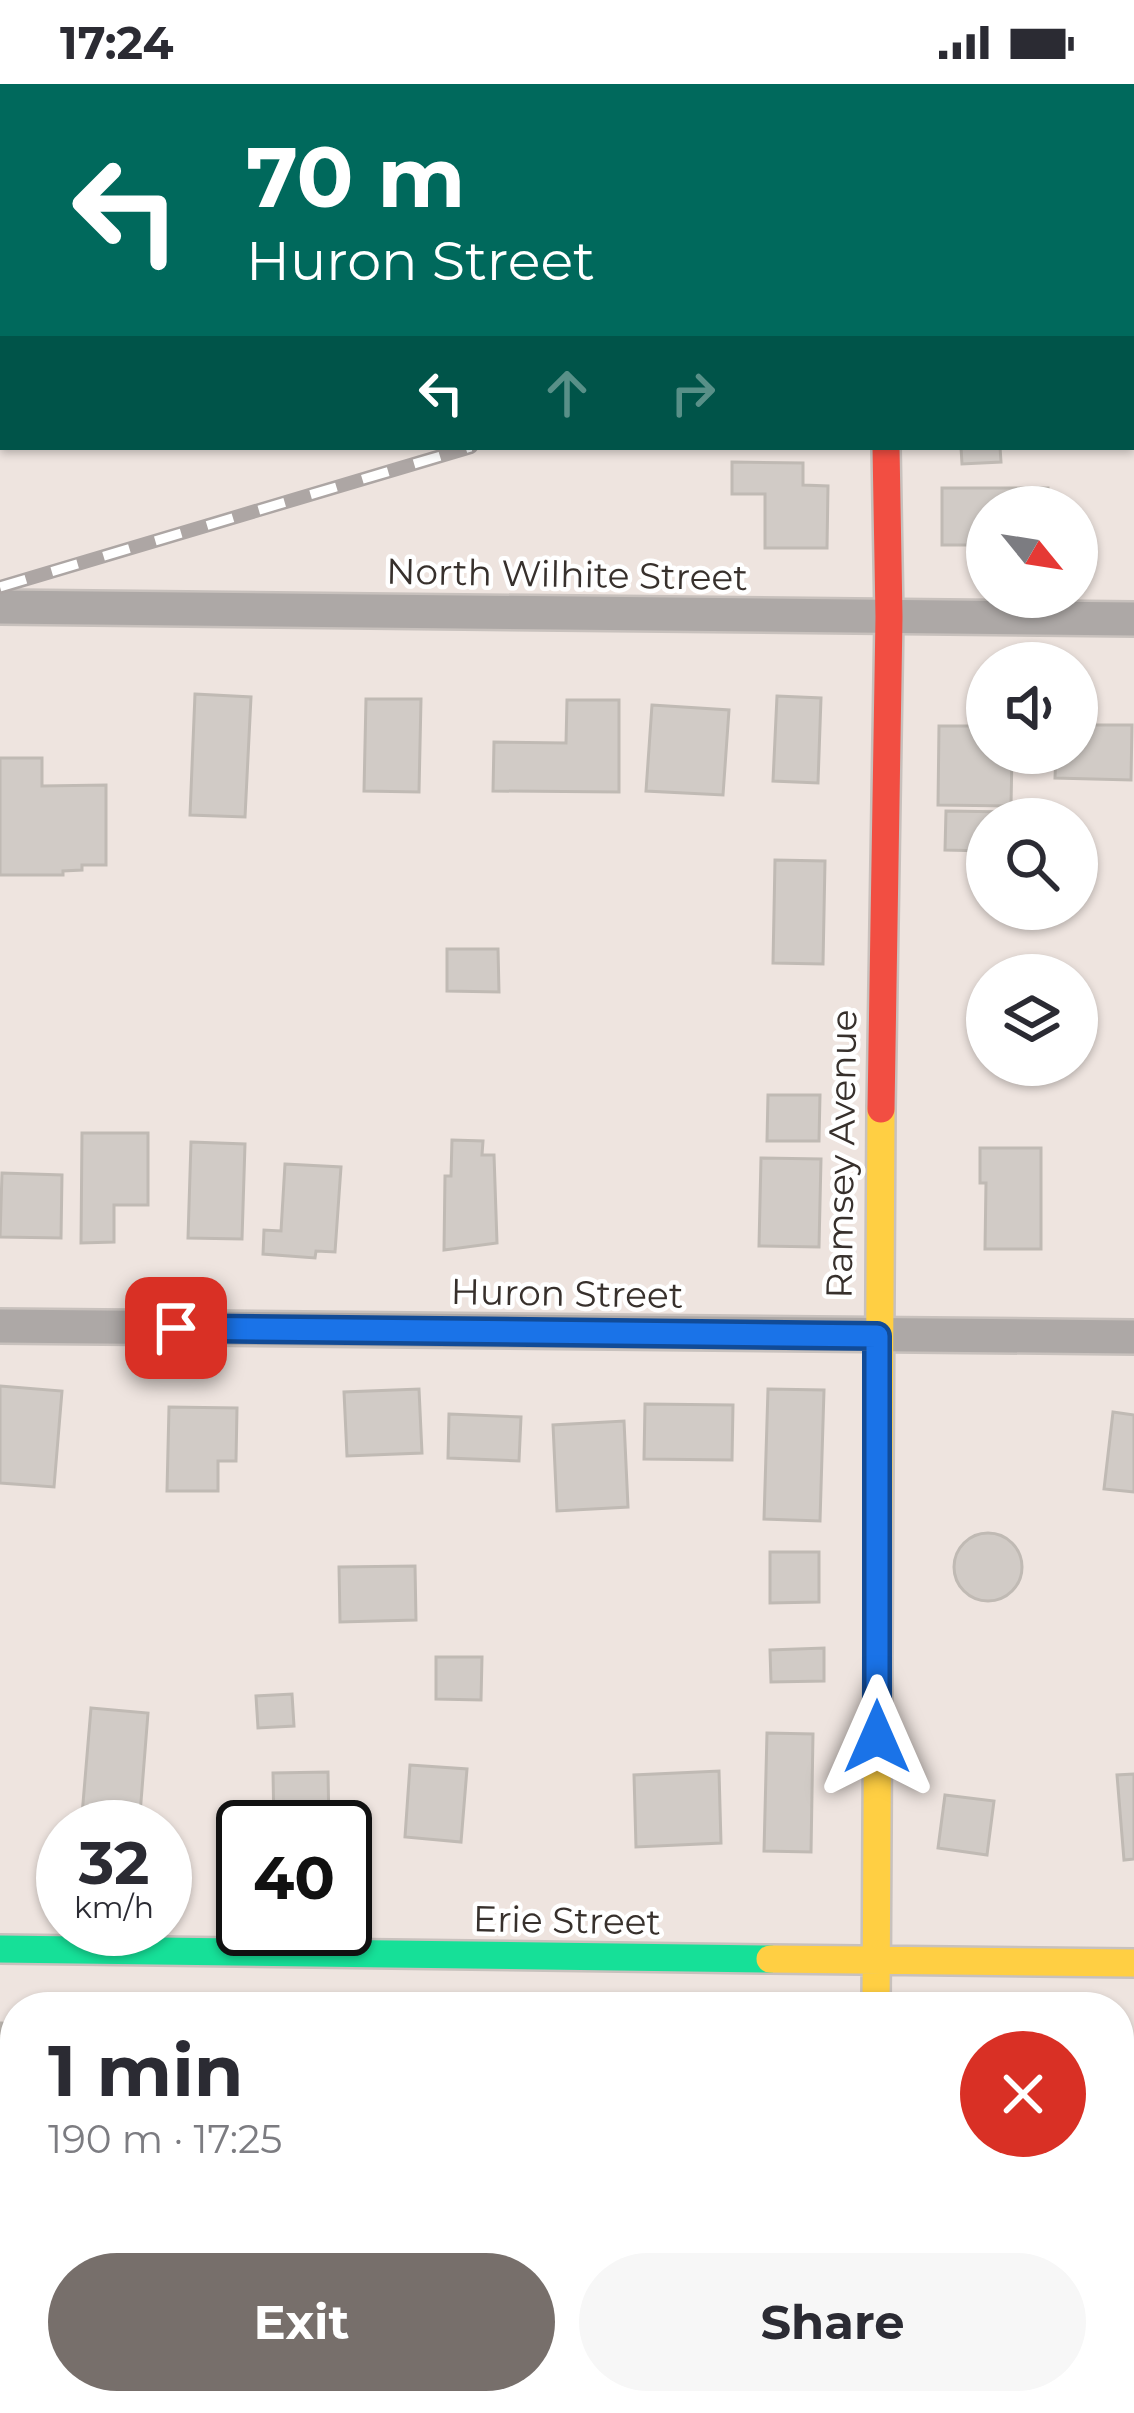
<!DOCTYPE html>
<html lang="en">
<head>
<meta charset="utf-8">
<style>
  body { margin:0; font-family:Montserrat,sans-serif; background:#f7f7f7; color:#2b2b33; height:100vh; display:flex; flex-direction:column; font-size:45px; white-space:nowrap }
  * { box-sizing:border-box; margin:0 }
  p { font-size:39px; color:#7c7c81 }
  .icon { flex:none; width:66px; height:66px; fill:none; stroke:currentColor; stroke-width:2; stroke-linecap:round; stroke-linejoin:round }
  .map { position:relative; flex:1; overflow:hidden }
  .panel { position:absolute; left:0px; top:1908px; width:1134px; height:423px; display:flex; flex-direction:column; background:#fff; border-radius:48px 48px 0 0; box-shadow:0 3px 9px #0004 }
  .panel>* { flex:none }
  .guide { position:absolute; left:0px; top:0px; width:1134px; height:366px; box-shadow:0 3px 9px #0004; background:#00695c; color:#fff; overflow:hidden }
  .needle { width:78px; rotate:120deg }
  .tools { position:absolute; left:966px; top:402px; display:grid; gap:24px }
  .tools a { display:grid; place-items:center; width:132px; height:132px; border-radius:50%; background:#fff; box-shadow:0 3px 9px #0004; font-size:60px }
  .speed { position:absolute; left:36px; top:1716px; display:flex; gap:24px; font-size:60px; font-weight:700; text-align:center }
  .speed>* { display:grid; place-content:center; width:156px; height:156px; border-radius:50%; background:#fff; box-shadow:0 3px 9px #0004; line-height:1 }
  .speed small { font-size:30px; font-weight:400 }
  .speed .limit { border:6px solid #111; border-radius:18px; background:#fff; color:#111 }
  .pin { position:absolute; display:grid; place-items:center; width:102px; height:102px; color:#fff; margin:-51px; border-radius:24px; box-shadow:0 6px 18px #0006 }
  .me { position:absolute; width:132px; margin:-66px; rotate:0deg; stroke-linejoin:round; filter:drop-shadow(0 0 9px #0008) }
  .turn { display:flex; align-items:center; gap:42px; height:252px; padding:0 48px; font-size:54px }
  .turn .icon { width:156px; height:156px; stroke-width:2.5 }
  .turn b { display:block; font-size:84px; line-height:102px }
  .lanes { display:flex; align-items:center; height:114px; padding:0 48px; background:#0003; justify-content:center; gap:60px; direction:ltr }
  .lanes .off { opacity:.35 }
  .round { display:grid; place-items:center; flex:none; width:126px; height:126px; border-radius:63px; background:#f7f7f7 }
  .head { display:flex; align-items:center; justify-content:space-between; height:204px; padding:0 48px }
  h1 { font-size:72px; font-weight:700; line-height:90px }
  .button { display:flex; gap:24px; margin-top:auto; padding:24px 48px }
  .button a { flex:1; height:138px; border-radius:72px; background:#776f6b; color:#fff; font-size:48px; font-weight:700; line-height:138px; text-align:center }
  .button a+a { background:#f7f7f7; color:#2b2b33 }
  .status { display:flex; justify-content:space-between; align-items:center; height:84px; padding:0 60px; background:#fff; direction:ltr }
  .status svg { height:33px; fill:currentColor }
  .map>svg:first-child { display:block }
</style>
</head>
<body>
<div class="status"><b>17:24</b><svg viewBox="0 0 49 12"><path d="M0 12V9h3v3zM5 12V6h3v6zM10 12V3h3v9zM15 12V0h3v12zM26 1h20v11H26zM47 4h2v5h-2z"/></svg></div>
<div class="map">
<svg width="1134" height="2329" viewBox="0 0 1134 2329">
  <rect width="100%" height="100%" fill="#eee4df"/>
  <!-- building -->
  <path fill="#d1cbc6" stroke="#c0bab4" stroke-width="3" d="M961,363H1000L1001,378L962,380Z
    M732,378L803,379V401L828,402L827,464H765V410H732Z
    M942,404H1048V423H987V461H942Z
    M195,610L251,613L245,733L190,731Z
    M777,612L821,614L818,699L773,697Z
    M366,615H421L419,708L364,707Z
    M567,616H619V708L493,707L494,658L566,659Z
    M652,621L729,626L723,711L646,707Z
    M1077,641H1132L1131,696L1055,694L1056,669H1077Z
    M939,642H987V669H1012L1011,722L938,721Z
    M0,674H42V702L106,701V781H82V786L63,787V791H0Z
    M946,727L1011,728V735H987V767L945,766Z
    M775,776L825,777L823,880L773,879Z
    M447,865H498L499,908L447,907Z
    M768,1011H820L819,1057H767Z
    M82,1049H148V1121H114V1158L81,1159Z
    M452,1056L483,1057L482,1071H494L497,1159L444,1166L445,1092H451Z
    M191,1058L245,1060L242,1155L188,1154Z
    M980,1064H1041V1165H985L986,1099H980Z
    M761,1074L821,1075L819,1163L759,1162Z
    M285,1080L341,1083L335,1168L316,1167L315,1174L263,1170L264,1146L281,1147Z
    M2,1089L62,1091L61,1154L0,1153Z
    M0,1302L62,1307L54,1403L0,1399Z
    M419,1305L422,1369L347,1372L344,1308Z
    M768,1305L824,1306L820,1437L764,1435Z
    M645,1320L733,1321L732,1376L644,1375Z
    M169,1323L237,1324L236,1377H218V1407H167Z
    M1113,1328L1134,1331V1408L1104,1405Z
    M449,1330L521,1333L519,1377L448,1374Z
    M624,1337L628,1423L557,1427L553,1341Z
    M954 1483a34 34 0 1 1 68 0a34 34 0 1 1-68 0Z
    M770,1468H819V1518L770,1519Z
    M415,1482L416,1536L340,1538L339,1483Z
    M824,1564V1597L771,1598L770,1566Z
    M436,1573H482L481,1616L436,1615Z
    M292,1610L294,1642L258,1644L256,1612Z
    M91,1624L148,1629L139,1743H81Z
    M767,1649L813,1650L811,1768L764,1767Z
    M410,1681L467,1685L461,1758L405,1753Z
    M719,1687L721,1759L636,1763L634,1691Z
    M328,1688L329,1743H274L273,1689Z
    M1134,1690V1775L1124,1776L1117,1691Z
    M945,1711L994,1717L987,1771L938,1764Z
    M1,1939L15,1940V2015H0Z
    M1119,1966L1134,1967V2074L1119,2073Z"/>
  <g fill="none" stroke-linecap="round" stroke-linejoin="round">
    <!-- street casing -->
    <g stroke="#c8c1bd" stroke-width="38">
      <path id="street" d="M879,0V3
        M0,523L1134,535
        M0,1242L1134,1253
        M869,2329V2316"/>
    </g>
    <!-- fast casing -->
    <g stroke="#c8c1bd" stroke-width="32">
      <path id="fast" d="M0,1865L770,1875"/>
    </g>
    <!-- slow casing -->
    <g stroke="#c8c1bd" stroke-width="32">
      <path id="slow" d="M770,1875L1134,1879
        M876,1923L881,1025"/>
    </g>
    <!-- jam casing -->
    <g stroke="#c8c1bd" stroke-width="32">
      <path id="jam" d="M881,1025L889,533L886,363"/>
    </g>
    <!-- street -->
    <use href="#street" stroke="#ada8a6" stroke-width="33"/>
    <!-- fast -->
    <use href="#fast" stroke="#16e098" stroke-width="27"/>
    <!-- slow -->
    <use href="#slow" stroke="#ffcf43" stroke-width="27"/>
    <!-- jam -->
    <use href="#jam" stroke="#f24e42" stroke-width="27"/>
    <!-- rail casing -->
    <g stroke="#ada6a4" stroke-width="14">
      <path id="rail" d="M1131,169L1134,168
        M0,503L471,363"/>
    </g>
    <!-- rail -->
    <use href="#rail" stroke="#fff" stroke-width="9" stroke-dasharray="27" stroke-linecap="butt"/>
  </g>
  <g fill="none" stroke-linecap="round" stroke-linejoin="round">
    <!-- route casing -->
    <g stroke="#114b97" stroke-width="30">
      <path id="route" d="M176,1244L877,1252V1653"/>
    </g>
    <!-- route -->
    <use href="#route" stroke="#1a73e8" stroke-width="21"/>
  </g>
  <g text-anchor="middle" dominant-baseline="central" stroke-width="9" stroke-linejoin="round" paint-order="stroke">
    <!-- street labels -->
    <g font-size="36" fill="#37302c" stroke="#fff">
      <text transform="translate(567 490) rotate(1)">North Wilhite Street</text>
      <text transform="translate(841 1070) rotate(-89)">Ramsey Avenue</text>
      <text transform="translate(567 1209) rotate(1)">Huron Street</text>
      <text transform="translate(567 1836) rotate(1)">Erie Street</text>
    </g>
  </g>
</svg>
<div class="tools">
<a><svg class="needle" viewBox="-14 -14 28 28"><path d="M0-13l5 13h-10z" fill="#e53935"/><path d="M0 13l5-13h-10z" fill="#7c7c81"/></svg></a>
<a><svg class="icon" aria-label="sound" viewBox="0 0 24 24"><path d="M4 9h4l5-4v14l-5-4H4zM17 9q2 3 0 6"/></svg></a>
<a><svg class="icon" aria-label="search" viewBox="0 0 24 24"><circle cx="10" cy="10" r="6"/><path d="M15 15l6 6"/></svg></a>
<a><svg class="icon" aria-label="layers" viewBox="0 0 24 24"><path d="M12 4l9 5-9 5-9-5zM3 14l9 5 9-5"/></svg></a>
</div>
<div class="speed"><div>32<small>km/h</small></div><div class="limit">40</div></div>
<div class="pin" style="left:176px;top:1244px;background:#d93025"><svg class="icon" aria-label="arrive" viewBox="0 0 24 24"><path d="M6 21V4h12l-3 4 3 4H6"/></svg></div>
<svg class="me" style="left:877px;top:1653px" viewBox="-20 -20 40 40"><path d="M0-17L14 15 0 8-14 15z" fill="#1a73e8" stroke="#fff" stroke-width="4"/></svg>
<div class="guide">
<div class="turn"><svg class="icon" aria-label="left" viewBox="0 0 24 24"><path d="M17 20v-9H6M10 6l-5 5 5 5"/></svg><div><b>70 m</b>Huron Street</div></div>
<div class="lanes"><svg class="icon" aria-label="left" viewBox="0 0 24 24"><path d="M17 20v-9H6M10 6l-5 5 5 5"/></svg><svg class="icon off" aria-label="ahead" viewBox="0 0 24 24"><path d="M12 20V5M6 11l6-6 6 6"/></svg><svg class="icon off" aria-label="right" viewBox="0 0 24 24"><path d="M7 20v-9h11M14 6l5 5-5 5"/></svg></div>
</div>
<section class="panel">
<div class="head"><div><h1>1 min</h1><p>190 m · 17:25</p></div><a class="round" style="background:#d93025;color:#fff"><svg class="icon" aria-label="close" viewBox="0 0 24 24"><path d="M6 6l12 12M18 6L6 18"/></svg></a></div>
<div class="button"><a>Exit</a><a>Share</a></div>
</section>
</div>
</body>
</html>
